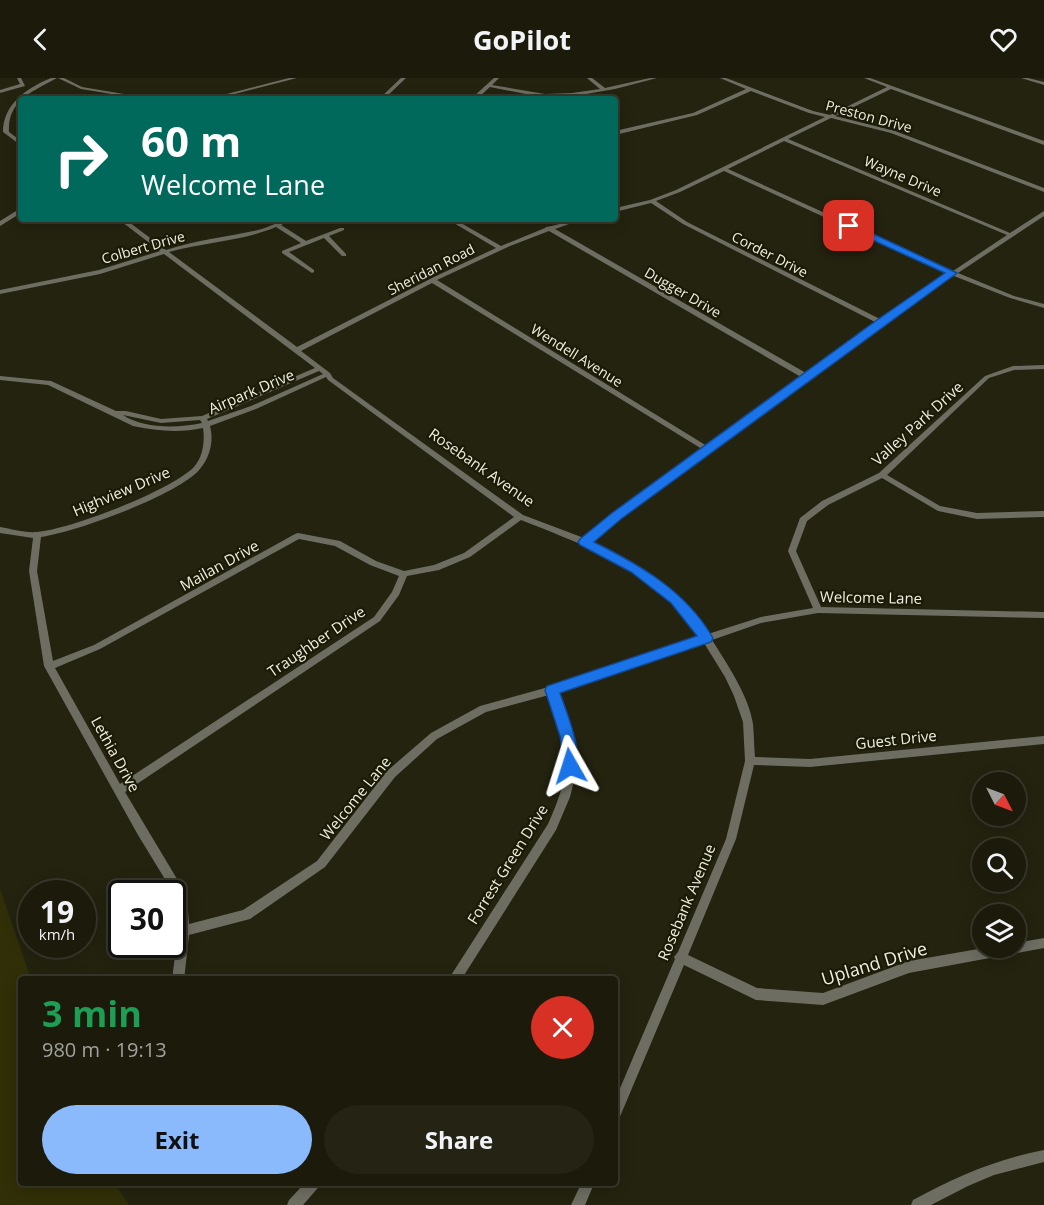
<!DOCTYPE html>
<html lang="en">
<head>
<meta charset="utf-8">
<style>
  body { margin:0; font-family:"Open Sans",sans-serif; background:#242314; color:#f1f3f6; height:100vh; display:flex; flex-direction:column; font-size:22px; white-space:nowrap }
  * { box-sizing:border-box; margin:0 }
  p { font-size:20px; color:#a0a19d }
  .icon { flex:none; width:33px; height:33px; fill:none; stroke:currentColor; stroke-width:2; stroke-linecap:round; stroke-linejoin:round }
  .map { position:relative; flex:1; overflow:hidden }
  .side { position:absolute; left:18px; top:898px; width:600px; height:210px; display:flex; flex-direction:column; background:#1b1a0b; border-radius:6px; box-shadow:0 3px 15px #0003,0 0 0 2px #39382c }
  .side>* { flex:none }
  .top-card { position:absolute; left:18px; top:18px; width:600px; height:126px; border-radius:6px; box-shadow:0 3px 15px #0003,0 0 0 2px #39382c; background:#00695c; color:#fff; overflow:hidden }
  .needle { width:39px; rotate:132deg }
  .buttons { position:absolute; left:972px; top:694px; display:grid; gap:12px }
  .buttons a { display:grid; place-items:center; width:54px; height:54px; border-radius:50%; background:#1b1a0b; box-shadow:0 3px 15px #0003,0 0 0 2px #39382c; font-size:30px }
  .speed { position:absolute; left:18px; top:802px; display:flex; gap:12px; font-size:30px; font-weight:700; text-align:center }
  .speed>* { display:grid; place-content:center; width:78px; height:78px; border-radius:50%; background:#1b1a0b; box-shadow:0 3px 15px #0003,0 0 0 2px #39382c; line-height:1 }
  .speed small { font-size:15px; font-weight:400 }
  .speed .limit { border:3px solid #111; border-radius:9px; background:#fff; color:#111 }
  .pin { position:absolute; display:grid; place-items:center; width:51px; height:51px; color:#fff; margin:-26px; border-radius:12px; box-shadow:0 3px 9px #0006 }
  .me { position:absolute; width:66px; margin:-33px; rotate:354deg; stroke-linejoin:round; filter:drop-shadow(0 0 4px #0008) }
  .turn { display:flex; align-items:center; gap:21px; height:126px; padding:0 24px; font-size:27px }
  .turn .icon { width:78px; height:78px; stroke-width:2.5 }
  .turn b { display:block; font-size:42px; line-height:51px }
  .round { display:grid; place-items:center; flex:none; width:63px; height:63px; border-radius:32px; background:#242314 }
  .headline { display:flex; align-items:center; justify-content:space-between; height:102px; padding:0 24px }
  h1 { font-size:36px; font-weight:700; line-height:45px; color:#1e9e55 }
  .cta { display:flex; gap:12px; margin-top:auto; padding:12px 24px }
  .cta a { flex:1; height:69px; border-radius:36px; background:#8bbafc; color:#111; font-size:24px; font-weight:700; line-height:69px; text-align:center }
  .cta a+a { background:#242314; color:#f1f3f6 }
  header { display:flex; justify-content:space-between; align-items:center; height:78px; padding:0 24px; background:#1b1a0b; font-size:27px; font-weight:700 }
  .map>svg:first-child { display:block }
</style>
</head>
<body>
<header><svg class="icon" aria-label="back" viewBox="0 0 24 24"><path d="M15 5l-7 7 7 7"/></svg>GoPilot<svg class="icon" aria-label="heart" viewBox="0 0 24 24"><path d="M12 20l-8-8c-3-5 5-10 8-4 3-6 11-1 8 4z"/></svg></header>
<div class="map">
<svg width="1044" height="1127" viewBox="0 0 1044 1127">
  <rect width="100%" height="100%" fill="#24230f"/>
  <!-- green -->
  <path fill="#312f07" d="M0,811L31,901L21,902V1106H115L129,1127H0Z"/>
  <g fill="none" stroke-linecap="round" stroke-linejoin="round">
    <!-- minor -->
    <path fill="#6d6d62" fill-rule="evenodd" d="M17,0H21L25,8L0,15V12L20,6Z
      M51,0H57C34,13 7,22 9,54L21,63V67L19,66L3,54C3,26 27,10 51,0Z
      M58,0H64L82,9L154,21H142L81,11Z
      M289,0H297L215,21H207Z
      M401,0H406L384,21H379Z
      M494,0H499L492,7L545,16L572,15L600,11L587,0H592L605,10L650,0H657L615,11L586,16L558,18L531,17L490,9L477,21H473V19Z
      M720,0H726L813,33L830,37L887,9L864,0H870L1044,63V67L891,11L835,38L895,53L1044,110V114L891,55L831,40L788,61L1010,155L1044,133V138L958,195L1014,218L1044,226V230L1010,220L954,198L882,245L711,372V374H708L619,440L591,464L638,488L678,519L708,556L761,539L813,530L788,473L800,440L822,423L879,395L985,298L1013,288L1044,287V291L1014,292L989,300L887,397L940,428L977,435L1044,433V439L977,441L938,433L882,400L828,427L807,443L796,473L821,529L1044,534V540L818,535L761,545L712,562C727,586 749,618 753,646C754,657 754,668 755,679L810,681L1044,658V666L810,689L754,687L736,761L688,877L757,910L823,915L909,883L984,870H1016V865L1044,860V870L909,895L823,927L756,922L684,887L619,1041L615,1043V1022L675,881L674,879L678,874L726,761L745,683L743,644L734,618L725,599L704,565L557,614L575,673L574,703L570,719L556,752L461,902H448L548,746C558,723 569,698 565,672C562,654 554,635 549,617L486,634L437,661L395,699L325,789L250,841L189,857L184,902H172L178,853L177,821L138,757L44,588L29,493L33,460L0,455V449C12,451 24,455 37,454C71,451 170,413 194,389C203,379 205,363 203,350C180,355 156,353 133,348L48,307L0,302V298L51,303L116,333H126L161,341L202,338L315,290L164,176L100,196L0,216V212L99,192L160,173L118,141H125L166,172C196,162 227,159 258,152C271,149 281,141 294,141L281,147L306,163L340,150H344V152L329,158L346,176V178H342L324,160L289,174L314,192V194L312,195L282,175V173L301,165L276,149C243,163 204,164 169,174L297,269L434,199L496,170L447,141H454L501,168L545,150L546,149C558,148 570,141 583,141L555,151L806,295L875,244L683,146L651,125L615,134V130L650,122L676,112L825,39L809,35L751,13L697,37L615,57V53L693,35L746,11ZM784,63L1007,157L953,193L728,91ZM724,93L948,196L880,241L687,144L656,123L680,114ZM549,153L801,299L707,368L437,202L510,168ZM432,205L702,371L613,436L584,460L523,437L333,300L330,295L301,273ZM319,293L323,296L251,328L208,343L207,341ZM326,299L328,302L514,439L464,475L434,487L404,493L376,483L340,463L298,455L295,456L94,567L53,583L37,493L41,459C76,454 178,417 200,391C210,379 214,363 210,348L256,331ZM123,337L161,345L200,342L202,345C177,350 144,351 123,337ZM521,442C574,463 629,483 671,523C682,533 691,547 700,559L552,608L480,628L431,655L387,693L317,783L243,832L189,846L187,820L186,816L125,714L380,543L399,517L407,498L439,492L470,479ZM299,461L335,468L370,487L399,498L392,514L374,539L120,706L55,590L100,571Z
      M1021,0H1028L1044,4V7Z
      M21,130V135L0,148V143Z
      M1044,1072V1084L994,1097L968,1108L931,1127H911L913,1122C955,1099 997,1081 1044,1072Z
      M304,1106H319L317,1111L303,1127H287L289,1122Z
      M581,1106H594L585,1127H571Z"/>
  </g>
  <!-- route -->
  <path fill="#1a73e8" stroke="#114b97" stroke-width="1.5" d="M846,146H852L957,195L621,441L594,464C640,487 686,513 713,560L711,564L560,615C566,633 584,675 575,692L570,694L565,692L560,658L545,612L547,608L697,558L671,525L631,494L580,467L578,464L580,461L612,435L877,242L945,195L846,150Z"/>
  <g text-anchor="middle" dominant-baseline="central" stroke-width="4.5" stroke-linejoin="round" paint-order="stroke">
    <!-- far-street labels -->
    <g font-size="14" fill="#eeeee1" stroke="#1b1a06">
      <text transform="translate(869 38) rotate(15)">Preston Drive</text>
      <text transform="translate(903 98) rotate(23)">Wayne Drive</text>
      <text transform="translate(143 169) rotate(-16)">Colbert Drive</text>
      <text transform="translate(770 176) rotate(27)">Corder Drive</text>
      <text transform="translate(431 191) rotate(-27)">Sheridan Road</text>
      <text transform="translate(683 214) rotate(30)">Dugger Drive</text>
      <text transform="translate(577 277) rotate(32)">Wendell Avenue</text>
    </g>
    <!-- street labels -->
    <g font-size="15" fill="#eeeee1" stroke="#1b1a06">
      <text transform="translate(251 313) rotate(-23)">Airpark Drive</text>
      <text transform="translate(917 345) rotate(-42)">Valley Park Drive</text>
      <text transform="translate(482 389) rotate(35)">Rosebank Avenue</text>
      <text transform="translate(121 413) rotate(-23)">Highview Drive</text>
      <text transform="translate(219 487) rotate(-29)">Mailan Drive</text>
      <text transform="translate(871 519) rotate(1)">Welcome Lane</text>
      <text transform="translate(316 563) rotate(-34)">Traughber Drive</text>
      <text transform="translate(896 661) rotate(-6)">Guest Drive</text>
      <text transform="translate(116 676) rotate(61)">Lethia Drive</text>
      <text transform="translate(355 720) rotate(-51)">Welcome Lane</text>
      <text transform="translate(507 786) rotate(-58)">Forrest Green Drive</text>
      <text transform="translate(686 824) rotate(-67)">Rosebank Avenue</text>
    </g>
    <!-- near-street labels -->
    <g font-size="18" fill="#eeeee1" stroke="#1b1a06">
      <text transform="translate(874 885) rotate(-17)">Upland Drive</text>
    </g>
  </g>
</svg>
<div class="buttons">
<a><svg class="needle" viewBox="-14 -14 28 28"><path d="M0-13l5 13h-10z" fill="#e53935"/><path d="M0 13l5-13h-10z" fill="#a0a19d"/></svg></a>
<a><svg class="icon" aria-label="search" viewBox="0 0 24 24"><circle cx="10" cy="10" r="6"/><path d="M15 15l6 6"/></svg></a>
<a><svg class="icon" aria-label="layers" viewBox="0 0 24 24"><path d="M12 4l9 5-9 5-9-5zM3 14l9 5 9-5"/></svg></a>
</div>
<div class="speed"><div>19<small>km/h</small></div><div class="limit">30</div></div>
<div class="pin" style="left:849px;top:148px;background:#d93025"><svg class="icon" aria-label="arrive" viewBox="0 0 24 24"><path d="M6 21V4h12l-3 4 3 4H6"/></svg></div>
<svg class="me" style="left:570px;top:688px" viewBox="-20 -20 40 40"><path d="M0-17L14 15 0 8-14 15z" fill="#1a73e8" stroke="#fff" stroke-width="4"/></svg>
<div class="top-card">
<div class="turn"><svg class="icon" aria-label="right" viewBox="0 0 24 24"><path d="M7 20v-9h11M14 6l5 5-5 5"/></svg><div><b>60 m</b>Welcome Lane</div></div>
</div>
<section class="side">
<div class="headline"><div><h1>3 min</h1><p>980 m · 19:13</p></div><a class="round" style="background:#d93025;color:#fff"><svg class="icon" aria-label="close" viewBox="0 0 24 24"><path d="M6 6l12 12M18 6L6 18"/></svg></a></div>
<div class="cta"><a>Exit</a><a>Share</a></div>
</section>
</div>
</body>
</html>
